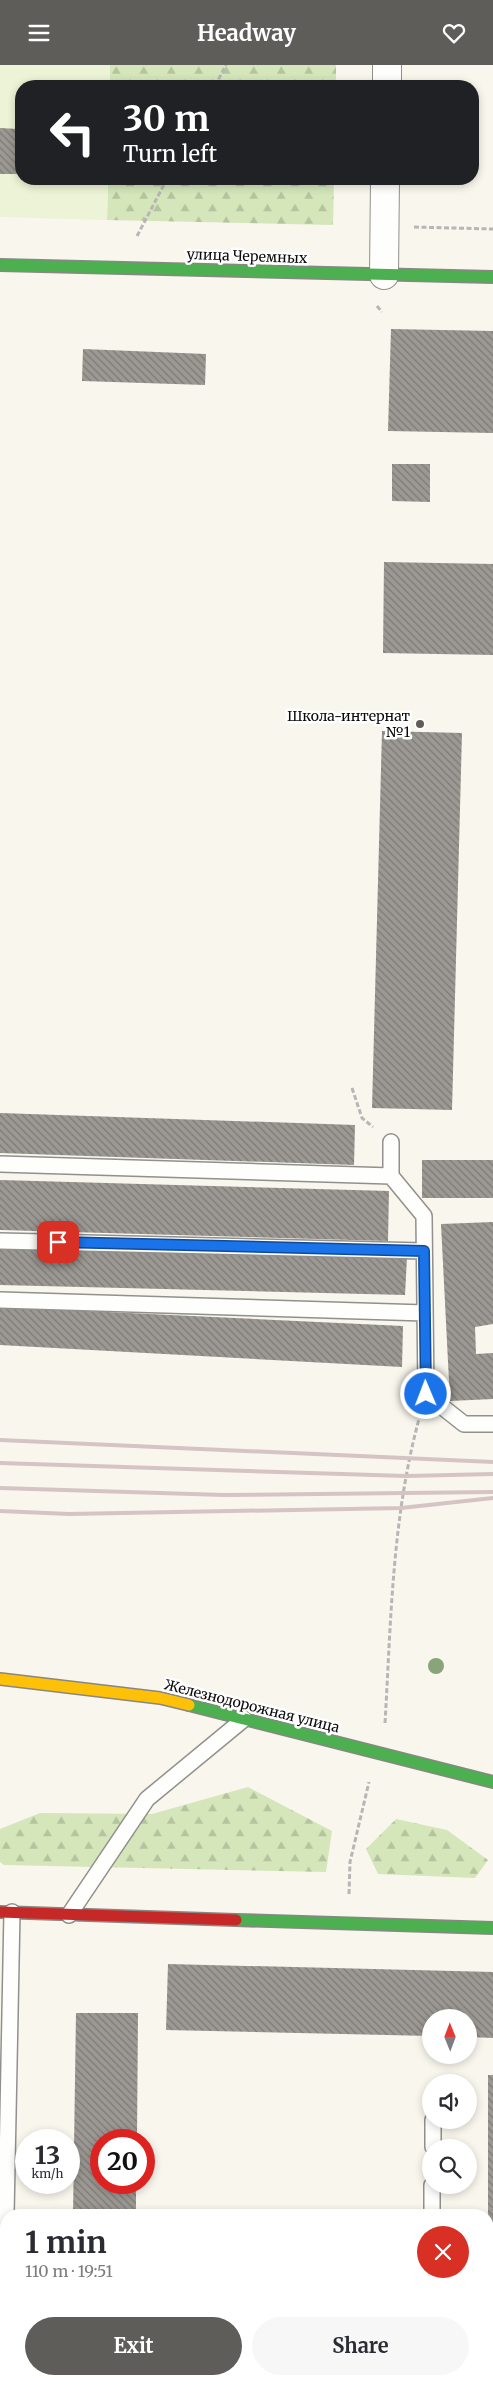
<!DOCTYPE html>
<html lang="en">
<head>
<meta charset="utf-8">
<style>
  body { margin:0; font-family:Merriweather,serif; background:#f7f7f7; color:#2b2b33; height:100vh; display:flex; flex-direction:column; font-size:19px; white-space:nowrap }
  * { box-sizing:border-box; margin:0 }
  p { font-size:16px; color:#7c7c81 }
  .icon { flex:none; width:28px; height:28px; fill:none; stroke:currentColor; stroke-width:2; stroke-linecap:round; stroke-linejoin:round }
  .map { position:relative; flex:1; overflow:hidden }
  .sheet { position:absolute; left:0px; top:2144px; width:494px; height:176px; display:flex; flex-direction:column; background:#fff; border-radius:20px 20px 0 0; box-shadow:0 2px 8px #0003 }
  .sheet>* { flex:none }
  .hud { position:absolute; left:15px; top:15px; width:464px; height:105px; border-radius:20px; box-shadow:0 2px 8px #0003; background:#202124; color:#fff; overflow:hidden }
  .needle { width:32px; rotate:359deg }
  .buttons { position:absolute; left:422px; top:1944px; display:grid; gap:10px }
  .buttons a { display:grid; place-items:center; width:55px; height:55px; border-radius:50%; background:#fff; box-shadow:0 2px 8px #0003; font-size:25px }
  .speed { position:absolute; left:15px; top:2064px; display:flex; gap:10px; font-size:25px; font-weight:700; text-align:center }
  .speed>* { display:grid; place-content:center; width:65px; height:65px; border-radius:50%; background:#fff; box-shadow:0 2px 8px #0003; line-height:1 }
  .speed small { font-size:12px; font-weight:400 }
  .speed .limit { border:8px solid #d22; background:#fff; color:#111 }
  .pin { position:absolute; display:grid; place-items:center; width:42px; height:42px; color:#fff; margin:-21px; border-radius:10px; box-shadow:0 2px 8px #0006 }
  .me { position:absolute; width:55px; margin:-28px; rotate:359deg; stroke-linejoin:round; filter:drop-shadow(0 0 4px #0008) }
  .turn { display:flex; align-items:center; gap:18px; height:105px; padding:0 25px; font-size:22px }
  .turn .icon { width:65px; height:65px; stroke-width:2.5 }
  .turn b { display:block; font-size:35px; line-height:42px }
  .round { display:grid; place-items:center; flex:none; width:52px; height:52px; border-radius:26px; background:#f7f7f7 }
  .overview { display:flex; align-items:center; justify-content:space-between; height:85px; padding:0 25px }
  h1 { font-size:30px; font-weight:700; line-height:38px }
  .button { display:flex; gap:10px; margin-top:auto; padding:10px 25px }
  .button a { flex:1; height:58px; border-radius:30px; background:#5e5d59; color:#fff; font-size:20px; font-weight:700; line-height:58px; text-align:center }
  .button a+a { background:#f7f7f7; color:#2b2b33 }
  header { display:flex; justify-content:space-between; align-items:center; height:65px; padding:0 25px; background:#5e5d59; color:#fff; font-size:22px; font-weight:700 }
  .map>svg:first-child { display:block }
</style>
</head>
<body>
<header><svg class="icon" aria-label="menu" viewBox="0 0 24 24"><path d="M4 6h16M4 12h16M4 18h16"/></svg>Headway<svg class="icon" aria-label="heart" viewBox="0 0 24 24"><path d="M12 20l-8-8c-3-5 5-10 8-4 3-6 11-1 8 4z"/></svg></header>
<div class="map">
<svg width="493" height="2319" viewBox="0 0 493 2319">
  <defs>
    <pattern id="forest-firs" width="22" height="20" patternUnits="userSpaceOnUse" patternTransform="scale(1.25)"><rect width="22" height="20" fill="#d4e6ba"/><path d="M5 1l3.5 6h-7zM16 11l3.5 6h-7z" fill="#b5c49f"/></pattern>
    <pattern id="building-back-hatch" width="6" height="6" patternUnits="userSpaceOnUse" patternTransform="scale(1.25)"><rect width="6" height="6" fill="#9c9893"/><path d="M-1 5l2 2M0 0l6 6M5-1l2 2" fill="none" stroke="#7d7a76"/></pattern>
  </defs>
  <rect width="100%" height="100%" fill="#f9f6ed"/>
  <!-- forest -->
  <path fill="url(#forest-firs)" d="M110,0H336V21H110Z
    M108,114H334L333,160L107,155Z
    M248,1722L332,1766L326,1807L4,1800L0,1797V1764L40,1748L152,1749Z
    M396,1754L447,1765L488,1795L475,1813L378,1809L366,1784Z"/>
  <!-- pitch -->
  <path fill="#edf3d6" d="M0,0H110V21H21V114H108L107,155L0,152Z"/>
  <!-- building -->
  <path fill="url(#building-back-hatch)" d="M0,63L18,64L17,109H0Z
    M391,264L493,266V368L388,366Z
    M83,284L206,289L205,320L82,316Z
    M392,399H430V437L392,436Z
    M384,497L493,499V590L383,588Z
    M382,666L462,668L452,1045L372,1043Z
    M0,1048L355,1060L354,1100L0,1088Z
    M422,1095H493V1133H422Z
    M0,1115L389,1126L388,1176L0,1165Z
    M493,1157V1259L475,1262L476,1289L493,1288V1334L450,1336L441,1159Z
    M0,1182L407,1192L405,1230L0,1220Z
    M0,1242L403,1261L402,1302L0,1280Z
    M168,1899L493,1907V1973L469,1972V1952H431V1971L166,1965Z
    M76,1948H138L137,2075H101V2118H136V2150H73Z
    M488,2010H493V2272L488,2271Z
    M312,2315L348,2317V2319H312Z"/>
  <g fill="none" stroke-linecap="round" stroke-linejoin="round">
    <!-- lane casing -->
    <g stroke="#92908c" stroke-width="18">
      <path id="lane" d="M391,1077V1111L424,1151L426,1329L464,1359H493
        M0,1099L391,1111
        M0,1176L424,1186
        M0,1235L425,1248
        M69,1850L147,1734L244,1654
        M433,2082V2055
        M432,2150V2120
        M4,2251L12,1847
        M488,2298H493
        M403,2319L404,2314"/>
    </g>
    <!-- street casing -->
    <g stroke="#92908c" stroke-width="30">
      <path id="street" d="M387,21V0
        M384,210L385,114"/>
    </g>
    <!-- fast casing -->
    <g stroke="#888783" stroke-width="14">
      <path id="fast" d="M0,200L493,212
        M189,1640L493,1717
        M236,1855L493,1863"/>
    </g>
    <!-- slow casing -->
    <g stroke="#888783" stroke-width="14">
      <path id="slow" d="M0,1614L160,1633L189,1640"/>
    </g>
    <!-- jam casing -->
    <g stroke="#888783" stroke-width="14">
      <path id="jam" d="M0,1847L236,1855"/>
    </g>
    <!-- path -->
    <path stroke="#b7b6b5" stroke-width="3" stroke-dasharray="5 2.5" stroke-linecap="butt" d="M215,21L226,0
      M414,162L493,164
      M137,171L167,114
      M377,241L382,247
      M352,1023L362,1053L373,1062
      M385,1658C391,1556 392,1453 419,1354
      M349,1829L350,1797L369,1717
      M0,2290H6
      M3,2319L4,2275"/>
    <!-- lane -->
    <use href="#lane" stroke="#fefefc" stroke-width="15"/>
    <!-- street -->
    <use href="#street" stroke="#fefefc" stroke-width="28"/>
    <!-- fast -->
    <use href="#fast" stroke="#4caf50" stroke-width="11"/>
    <!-- slow -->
    <use href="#slow" stroke="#ffc107" stroke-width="11"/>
    <!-- jam -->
    <use href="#jam" stroke="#c62828" stroke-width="11"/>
    <!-- rail -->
    <path stroke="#d6c3c4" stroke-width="4" d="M0,1375L493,1397
      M0,1398L406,1411L493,1409
      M0,1423L224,1430L492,1427
      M0,1446L69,1449L401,1443L493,1433"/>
  </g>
  <!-- trees -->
  <circle fill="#89a47a" cx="436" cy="1601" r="8"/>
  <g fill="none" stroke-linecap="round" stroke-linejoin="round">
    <!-- route casing -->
    <g stroke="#114b97" stroke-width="12">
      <path id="route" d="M58,1177L424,1186L426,1329"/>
    </g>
    <!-- route -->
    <use href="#route" stroke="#1a73e8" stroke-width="9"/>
  </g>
  <!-- markers -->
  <circle fill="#5e5d59" stroke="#fff" stroke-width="2" cx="420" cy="659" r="5"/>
  <g text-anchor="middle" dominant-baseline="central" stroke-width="5" stroke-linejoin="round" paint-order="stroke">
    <!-- street labels -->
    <g font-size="14" fill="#0a0a0a" stroke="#fff">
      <text transform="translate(247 191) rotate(2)">улица Черемных</text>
      <text transform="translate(252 1641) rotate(14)">Железнодорожная улица</text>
    </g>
    <!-- poi labels -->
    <g font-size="14" fill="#0a0a0a" stroke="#fff" text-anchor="end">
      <text x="410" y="651">Школа-интернат<tspan x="410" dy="16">№1</tspan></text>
    </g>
  </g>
</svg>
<div class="buttons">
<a><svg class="needle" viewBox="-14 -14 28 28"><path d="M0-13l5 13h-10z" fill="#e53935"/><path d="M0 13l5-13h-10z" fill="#7c7c81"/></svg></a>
<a><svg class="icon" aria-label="sound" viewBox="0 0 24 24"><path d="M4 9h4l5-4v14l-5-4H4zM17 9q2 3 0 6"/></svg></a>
<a><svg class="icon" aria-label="search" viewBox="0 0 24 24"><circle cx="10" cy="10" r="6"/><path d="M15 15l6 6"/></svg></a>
</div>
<div class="speed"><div>13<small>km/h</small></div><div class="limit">20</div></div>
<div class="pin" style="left:58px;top:1177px;background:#d93025"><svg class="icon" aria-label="arrive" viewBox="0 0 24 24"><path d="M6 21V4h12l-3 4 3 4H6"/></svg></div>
<svg class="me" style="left:426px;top:1329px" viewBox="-20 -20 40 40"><circle r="17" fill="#1a73e8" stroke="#fff" stroke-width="3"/><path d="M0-11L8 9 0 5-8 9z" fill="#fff"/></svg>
<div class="hud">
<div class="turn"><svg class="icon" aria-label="left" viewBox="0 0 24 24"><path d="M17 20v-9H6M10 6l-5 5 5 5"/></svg><div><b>30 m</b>Turn left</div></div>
</div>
<section class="sheet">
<div class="overview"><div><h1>1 min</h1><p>110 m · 19:51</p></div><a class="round" style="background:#d93025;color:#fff"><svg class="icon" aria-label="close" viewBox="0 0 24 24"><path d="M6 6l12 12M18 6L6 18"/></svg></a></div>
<div class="button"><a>Exit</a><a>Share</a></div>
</section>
</div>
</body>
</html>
